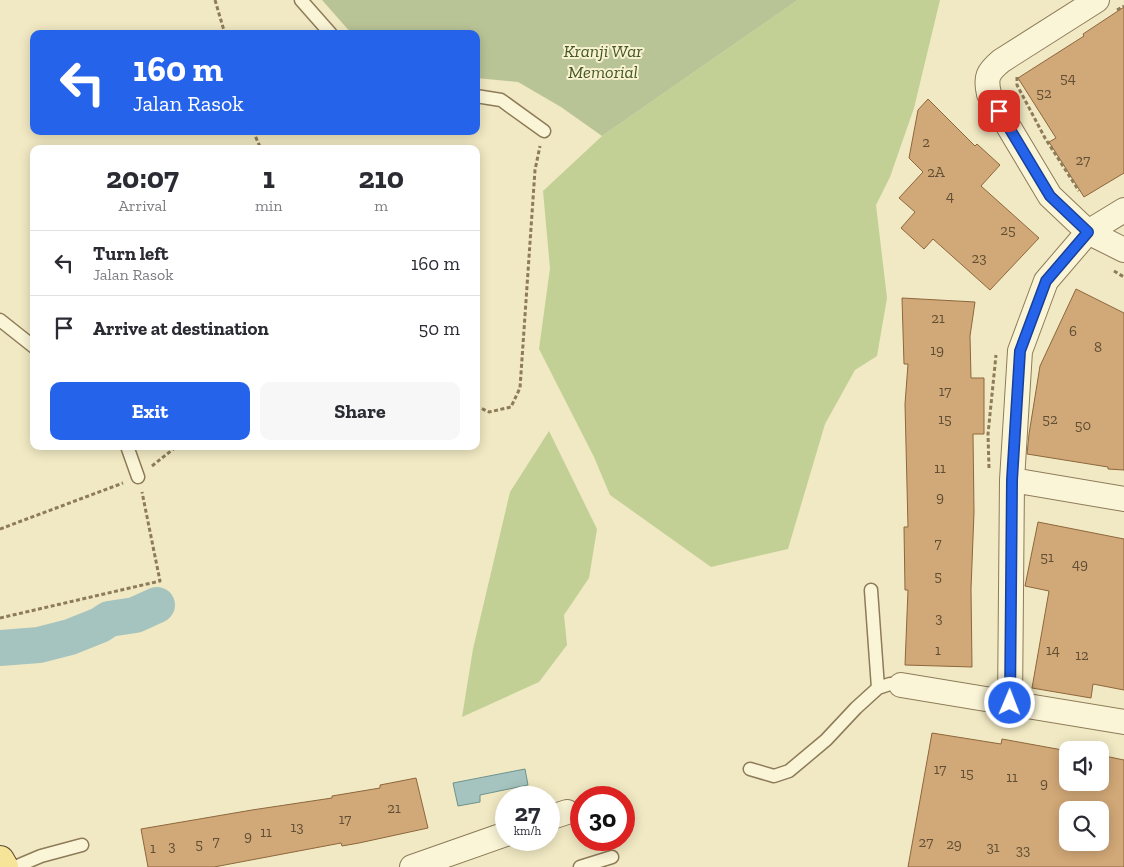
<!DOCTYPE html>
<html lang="en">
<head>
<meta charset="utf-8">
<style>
  body { margin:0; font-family:"Zilla Slab",serif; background:#f7f7f7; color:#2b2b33; height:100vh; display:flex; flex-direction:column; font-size:19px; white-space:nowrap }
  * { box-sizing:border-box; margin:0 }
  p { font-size:16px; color:#7c7c81 }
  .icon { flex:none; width:28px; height:28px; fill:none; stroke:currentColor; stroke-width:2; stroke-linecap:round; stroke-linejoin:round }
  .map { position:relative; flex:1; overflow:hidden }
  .sheet { position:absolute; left:30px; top:145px; width:450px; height:305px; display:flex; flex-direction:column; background:#fff; border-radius:10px; box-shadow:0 2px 12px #0003 }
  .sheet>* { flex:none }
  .guide { position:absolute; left:30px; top:30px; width:450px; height:105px; border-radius:10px; box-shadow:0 2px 12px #0003; background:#2563eb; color:#fff; overflow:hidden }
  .fabs { position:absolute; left:1059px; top:741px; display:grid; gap:10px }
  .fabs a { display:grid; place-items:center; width:50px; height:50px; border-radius:10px; background:#fff; box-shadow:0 2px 12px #0003; font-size:25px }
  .speed { position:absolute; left:495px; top:786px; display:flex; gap:10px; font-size:25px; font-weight:700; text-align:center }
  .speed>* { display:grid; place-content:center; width:65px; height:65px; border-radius:50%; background:#fff; box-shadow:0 2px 12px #0003; line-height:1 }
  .speed small { font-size:12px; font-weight:400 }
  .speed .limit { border:8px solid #d22; background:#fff; color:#111 }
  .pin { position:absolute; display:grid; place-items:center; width:42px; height:42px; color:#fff; margin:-21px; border-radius:10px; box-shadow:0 2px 8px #0006 }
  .me { position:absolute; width:55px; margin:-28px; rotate:1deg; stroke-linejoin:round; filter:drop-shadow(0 0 4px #0008) }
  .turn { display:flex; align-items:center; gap:18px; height:105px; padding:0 20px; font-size:22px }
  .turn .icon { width:65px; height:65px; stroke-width:2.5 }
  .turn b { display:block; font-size:35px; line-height:42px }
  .eta { display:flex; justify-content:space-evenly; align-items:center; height:85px; text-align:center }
  .eta b { font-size:30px; font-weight:800; line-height:35px }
  .cta { display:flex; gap:10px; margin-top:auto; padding:10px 20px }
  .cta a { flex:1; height:58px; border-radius:10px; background:#2563eb; color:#fff; font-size:20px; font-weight:800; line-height:58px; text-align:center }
  .cta a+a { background:#f7f7f7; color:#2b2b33 }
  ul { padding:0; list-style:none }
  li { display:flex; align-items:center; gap:15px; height:65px; padding:0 20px; border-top:1px solid #e1e1e2 }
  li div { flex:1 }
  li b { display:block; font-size:19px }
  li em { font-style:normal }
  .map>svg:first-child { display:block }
</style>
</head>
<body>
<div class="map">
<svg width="1124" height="867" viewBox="0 0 1124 867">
  <rect width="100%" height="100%" fill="#f1e9c3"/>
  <!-- green -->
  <path fill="#c2d096" d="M798,0H940L914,108L890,177L876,205L887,298L877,356L855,370L825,424L788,549L711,567L610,495L594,457L539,349L550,268L543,191L602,136Z
    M549,431L597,529L589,578L564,615L567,645L539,682L462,717L473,649L510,492Z"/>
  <!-- cemetery -->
  <path fill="#b9c496" d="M322,0H798L602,136L561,107L518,82L476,78V34H352Z"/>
  <!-- water -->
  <path fill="#a6c4bf" stroke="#6b938e" d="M525,769L528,785L480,795V802L458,806L453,783Z"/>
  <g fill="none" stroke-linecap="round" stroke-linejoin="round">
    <!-- river -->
    <path stroke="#a6c4bf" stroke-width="36" d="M0,648L39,645L70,637L100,625L109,619L135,615L157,605"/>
  </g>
  <!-- building -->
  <path fill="#d1a877" stroke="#8d673d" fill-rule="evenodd" d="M1124,7V173L1084,197L1049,142L1056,138L1018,78L1084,36L1083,34Z
    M928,99L975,146L977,144L1000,165L981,186L1039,238L990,290L933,239L924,249L901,228L915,212L899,198L923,172L909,158L918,110Z
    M1076,289L1124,313V470L1108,469V467L1027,454L1029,434L1040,366Z
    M902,298L975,302L970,336L971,378H984V434H973L974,512L971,589L972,667L905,665L908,590H905L904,527H908L905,404L908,364H904Z
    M1038,522L1124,539V690L1093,684L1091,698L1032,688L1049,591L1025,586Z
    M932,733L1001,744L1002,739L1068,751V782H1100V755L1124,760V867H908ZM1068,810H1100V842H1068Z
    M416,778L428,828L359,843L342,846L341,843L214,867H148L141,829L252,810L332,798V796L380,788V785Z"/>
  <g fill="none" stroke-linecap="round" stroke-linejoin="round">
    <!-- lane casing -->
    <g stroke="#8d7b59" stroke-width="15">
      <path id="lane" d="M301,0L331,34
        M476,96L501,100L544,131
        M0,320L34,347
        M127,446L138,477
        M871,590L878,688
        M750,769L774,776L789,771L826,740L856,708L878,688L890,684L901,685
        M15,867L41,856L82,845
        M580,867L612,857"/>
    </g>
    <!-- street casing -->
    <g stroke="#8d7b59" stroke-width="26">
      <path id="street" d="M1097,0L1001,61C988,72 985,77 989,94L1050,196L1088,232L1124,250
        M1012,480L1124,499
        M901,685L1124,722
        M1010,703L1012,480L1020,351L1046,281L1088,232L1124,210
        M549,818L567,812
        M412,867L506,834"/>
    </g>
    <!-- primary casing -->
    <g stroke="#5a482d" stroke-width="30">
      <path id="primary" d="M0,860L4,867"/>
    </g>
    <!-- path -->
    <path stroke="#8d7b59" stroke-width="3" stroke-dasharray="4 2.5" stroke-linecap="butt" d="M215,0L225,34
      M1117,10L1124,6
      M1017,77V85L1045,138L1079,191
      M253,131L261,149
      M1114,271L1124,277
      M476,406L489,412L511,407L520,388L535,170L540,146
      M152,466L177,446
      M989,468L988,434L996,355
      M0,529L123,483
      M0,618L160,581L142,492"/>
    <!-- lane -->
    <use href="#lane" stroke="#fbf5d7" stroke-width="12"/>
    <!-- street -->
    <use href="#street" stroke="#fbf5d7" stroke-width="24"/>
    <!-- primary -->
    <use href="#primary" stroke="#f6e599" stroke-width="28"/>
  </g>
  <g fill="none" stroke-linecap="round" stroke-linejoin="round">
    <!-- route casing -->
    <g stroke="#184099" stroke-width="12">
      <path id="route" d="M999,111L1050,196L1088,232L1046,281L1020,351L1012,480L1010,703"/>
    </g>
    <!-- route -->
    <use href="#route" stroke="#2563eb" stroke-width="9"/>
  </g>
  <g text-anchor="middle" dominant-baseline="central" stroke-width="4" stroke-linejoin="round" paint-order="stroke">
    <!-- number labels -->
    <g font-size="15" fill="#614e34">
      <text x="1068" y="78">54</text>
      <text x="1044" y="93">52</text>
      <text x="926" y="142">2</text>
      <text x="1083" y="160">27</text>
      <text x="936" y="172">2A</text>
      <text x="950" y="196">4</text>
      <text x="1008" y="230">25</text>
      <text x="979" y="258">23</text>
      <text x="938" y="318">21</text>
      <text x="1073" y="331">6</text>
      <text x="1098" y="347">8</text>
      <text x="937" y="350">19</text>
      <text x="945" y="391">17</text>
      <text x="945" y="419">15</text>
      <text x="1050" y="419">52</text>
      <text x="1083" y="425">50</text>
      <text x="940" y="468">11</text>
      <text x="940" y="497">9</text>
      <text x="938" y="543">7</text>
      <text x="1047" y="557">51</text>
      <text x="1080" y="564">49</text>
      <text x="938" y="576">5</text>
      <text x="939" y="618">3</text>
      <text x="938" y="650">1</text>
      <text x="1053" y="650">14</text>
      <text x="1082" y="655">12</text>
      <text x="940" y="769">17</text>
      <text x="967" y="773">15</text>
      <text x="1012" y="777">11</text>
      <text x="1044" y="783">9</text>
      <text x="394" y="808">21</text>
      <text x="345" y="819">17</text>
      <text x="297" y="827">13</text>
      <text x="266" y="832">11</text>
      <text x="248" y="836">9</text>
      <text x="216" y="841">7</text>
      <text x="926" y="842">27</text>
      <text x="199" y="844">5</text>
      <text x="954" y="844">29</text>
      <text x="172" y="846">3</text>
      <text x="993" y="847">31</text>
      <text x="153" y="848">1</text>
      <text x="1023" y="850">33</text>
    </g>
    <!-- park labels -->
    <g font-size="18" font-style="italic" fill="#455923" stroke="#f8f2d3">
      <text x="603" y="51">Kranji War<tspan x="603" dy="21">Memorial</tspan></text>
    </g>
  </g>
</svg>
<div class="fabs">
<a><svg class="icon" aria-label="sound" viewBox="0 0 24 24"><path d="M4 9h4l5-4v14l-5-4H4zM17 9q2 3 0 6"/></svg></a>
<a><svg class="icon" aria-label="search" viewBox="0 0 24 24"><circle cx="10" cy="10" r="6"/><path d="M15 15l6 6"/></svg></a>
</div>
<div class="speed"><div>27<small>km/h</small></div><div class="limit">30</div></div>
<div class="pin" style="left:999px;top:111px;background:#d93025"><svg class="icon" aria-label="arrive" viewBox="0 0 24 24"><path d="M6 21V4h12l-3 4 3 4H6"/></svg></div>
<svg class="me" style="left:1010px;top:703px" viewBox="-20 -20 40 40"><circle r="17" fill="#2563eb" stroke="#fff" stroke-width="3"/><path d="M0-11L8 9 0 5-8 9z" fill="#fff"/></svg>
<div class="guide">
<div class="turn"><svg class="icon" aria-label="left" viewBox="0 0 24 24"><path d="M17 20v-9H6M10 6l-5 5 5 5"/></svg><div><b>160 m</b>Jalan Rasok</div></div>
</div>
<section class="sheet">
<div class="eta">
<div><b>20:07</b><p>Arrival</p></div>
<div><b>1</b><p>min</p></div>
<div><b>210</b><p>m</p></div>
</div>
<ul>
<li><svg class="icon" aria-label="left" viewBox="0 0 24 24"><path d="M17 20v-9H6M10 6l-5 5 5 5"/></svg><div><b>Turn left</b><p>Jalan Rasok</p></div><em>160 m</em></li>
<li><svg class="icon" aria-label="arrive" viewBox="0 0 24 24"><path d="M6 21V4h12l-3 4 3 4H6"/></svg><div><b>Arrive at destination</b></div><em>50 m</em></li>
</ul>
<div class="cta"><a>Exit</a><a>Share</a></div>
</section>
</div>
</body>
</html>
